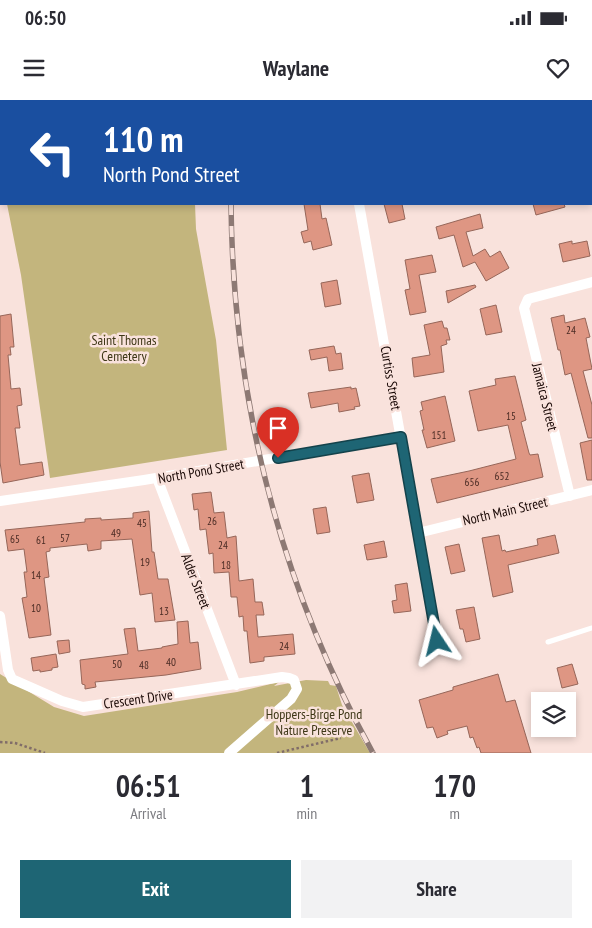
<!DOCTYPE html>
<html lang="en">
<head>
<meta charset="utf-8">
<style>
  body { margin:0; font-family:"PT Sans Narrow",sans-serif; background:#f2f2f3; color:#2b2b33; height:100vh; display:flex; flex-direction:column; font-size:19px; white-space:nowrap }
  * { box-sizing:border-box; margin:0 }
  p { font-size:16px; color:#7c7c81 }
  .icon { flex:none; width:28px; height:28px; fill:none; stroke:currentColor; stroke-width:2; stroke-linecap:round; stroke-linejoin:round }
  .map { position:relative; height:653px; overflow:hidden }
  .panel { display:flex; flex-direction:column; background:#fff; flex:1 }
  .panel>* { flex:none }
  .hud { position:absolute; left:0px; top:0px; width:592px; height:105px; box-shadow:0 2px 8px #0003; background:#1a4fa0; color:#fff; overflow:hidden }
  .controls { position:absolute; left:531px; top:592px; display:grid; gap:10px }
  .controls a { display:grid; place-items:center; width:45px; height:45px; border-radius:0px; background:#fff; box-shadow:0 2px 8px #0003; font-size:25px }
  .pin { position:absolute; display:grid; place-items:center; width:42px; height:42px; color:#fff; margin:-51px -21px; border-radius:50% 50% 50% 0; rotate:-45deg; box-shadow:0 0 5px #0007 }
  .pin .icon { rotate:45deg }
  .me { position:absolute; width:55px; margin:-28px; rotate:350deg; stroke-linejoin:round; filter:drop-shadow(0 0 4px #0008) }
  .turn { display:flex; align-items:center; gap:18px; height:105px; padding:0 20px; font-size:22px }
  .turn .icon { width:65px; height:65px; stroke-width:2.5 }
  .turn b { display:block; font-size:35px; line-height:42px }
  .eta { display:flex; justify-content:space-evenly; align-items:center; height:85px; text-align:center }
  .eta b { font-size:30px; font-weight:600; line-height:35px }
  .cta { display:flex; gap:10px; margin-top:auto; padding:10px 20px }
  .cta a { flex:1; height:58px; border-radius:0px; background:#1e6574; color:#fff; font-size:20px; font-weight:600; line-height:58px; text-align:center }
  .cta a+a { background:#f2f2f3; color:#2b2b33 }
  .status { display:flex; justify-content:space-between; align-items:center; height:35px; padding:0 25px; background:#fff; direction:ltr }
  .status svg { height:14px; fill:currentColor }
  header { display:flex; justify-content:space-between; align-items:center; height:65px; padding:0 20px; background:#fff; font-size:22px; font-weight:600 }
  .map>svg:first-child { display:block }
</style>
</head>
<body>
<div class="status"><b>06:50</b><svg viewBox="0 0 49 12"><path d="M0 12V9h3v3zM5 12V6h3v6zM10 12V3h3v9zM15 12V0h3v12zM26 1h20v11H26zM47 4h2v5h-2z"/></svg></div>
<header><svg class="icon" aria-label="menu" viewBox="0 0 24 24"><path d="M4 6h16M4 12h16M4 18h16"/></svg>Waylane<svg class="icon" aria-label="heart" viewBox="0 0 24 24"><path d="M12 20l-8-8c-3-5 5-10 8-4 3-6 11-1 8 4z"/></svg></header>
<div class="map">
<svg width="592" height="653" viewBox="0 0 592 653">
  <rect width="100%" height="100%" fill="#f9e2dc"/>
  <!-- green -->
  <path fill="#c3b57d" d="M0,0H204L1,1V77Z
    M7,104H195L196,129L216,240L227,350L50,378L21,175Z
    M0,574L54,607L84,616L237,592L279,582L274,586L306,580L328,581L330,585L336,586L342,605L370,653H0Z"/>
  <!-- building -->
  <path fill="#de9683" stroke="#966659" d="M304,104H320L322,119L326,118L332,145L313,150L311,141L304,143L301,132L308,130Z
    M384,104H402L405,119L389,123Z
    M533,104H564L565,107L536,115Z
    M480,114L483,128L466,132L473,156L485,149L490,157L500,151L509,168L486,181L475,162L463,167L454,135L439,139L436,127Z
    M572,141V144L587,141L590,156L563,162L559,144Z
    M432,155L436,172L419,175L426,212L410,215L405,190L410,189L405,160Z
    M337,180L341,204L325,207L321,183Z
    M475,185L476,187L448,203L446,191Z
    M496,205L502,232L486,235L480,209Z
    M11,214L14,247H10L11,255H8L11,289L20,288L22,305L17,306L20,328H15L20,365L42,362L44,375L3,383L0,362V216Z
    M564,215L565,223L585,218L590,237L586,238L592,269L583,271L592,305V338H588L571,273L565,275L560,250H558L551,218Z
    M442,221L444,228H447L450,240H446L447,244L441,246L444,272L414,277L412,258L430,255L424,225Z
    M334,246L336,254L341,253L343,269L329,271L327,257L311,260L309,250Z
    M515,276L526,320L521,322L529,353L530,355L538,354L543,377L437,403L431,379L469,371L516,359L508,325L478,331L469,291L496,285L495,279Z
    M351,287V289L356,288L360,306L354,307L355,309L339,312L338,303L311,308L308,293Z
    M445,296L455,341L427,348L422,330H424L420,311L423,310L421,302Z
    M592,340V380H587L580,343Z
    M369,373L374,400L357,403L352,376Z
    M211,392L214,413L224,412L227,438L236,436L239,481L253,479L255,502H262L264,515H256L258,537L293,534L295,554L264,557V561L250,563L247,531H244L243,516L239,517L237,497H231L229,472L214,473L213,453L209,454L206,429L200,430L198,409L194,410L192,394Z
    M326,407L330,432L317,434L313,409Z
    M149,411L152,452H154L158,479H168L175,520L155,522L152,493L140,495L132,439L101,441V449L88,451L87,444L50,448V451L46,452L49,477L44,478L51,535L29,538L22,498L27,497L24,472H27L24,449L8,451L5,430L85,422V419L101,418V420L133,418V413Z
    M499,435L502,451L505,450L506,452L538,445L537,439L555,435L559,453L508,465L513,492L493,497L482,438Z
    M384,441L387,457L367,460L364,445Z
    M459,444L465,471L451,474L445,447Z
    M407,483L411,511L394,513L392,501L397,500L395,485Z
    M474,507L480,539L466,542L463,529H460L456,510Z
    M188,521L190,543L198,542L201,569L166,575L95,582L96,587L85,589V585L82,584L80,560L128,554L124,529L135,528L138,551L162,548V547L178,544L177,522Z
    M69,540L70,552L59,554L57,541Z
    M56,554L58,567L52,568V570L40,572V570L33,571L31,558Z
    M572,564L578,584L562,588L557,568Z
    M498,574L506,602L515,600L531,653H481L479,647L477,648L473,637L470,638L467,626L447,631L448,634L437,638L433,627L427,628L419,600L453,590V587Z"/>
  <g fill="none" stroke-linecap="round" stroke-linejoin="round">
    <!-- path -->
    <path stroke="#816d69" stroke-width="2.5" stroke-dasharray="2.5 2.5" stroke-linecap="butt" d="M0,642L15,643L45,653
      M277,653L341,638"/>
    <!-- lane -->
    <path stroke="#fff" stroke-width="5" d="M548,542L592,528"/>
    <!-- street -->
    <path stroke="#fff" stroke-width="10" d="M338,0V1
      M591,11H592
      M359,104L437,541
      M157,378L236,585
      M570,396L524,208L528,199L592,182
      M0,401L144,380L401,337
      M418,433L592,390
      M0,516L8,570L12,579L62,601L83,607L282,577L289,578L294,580L297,589L291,599L229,653"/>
    <!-- rail casing -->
    <g stroke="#8d7974" stroke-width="5.5">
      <path id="rail" d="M236,1L237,0
        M231,104C233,298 279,483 373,653"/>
    </g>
    <!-- rail -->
    <use href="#rail" stroke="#f9e2dc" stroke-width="4" stroke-dasharray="11" stroke-linecap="butt"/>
  </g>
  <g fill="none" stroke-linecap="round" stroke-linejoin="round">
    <!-- route casing -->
    <g stroke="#14424b" stroke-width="12">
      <path id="route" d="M278,358L401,337L437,541"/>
    </g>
    <!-- route -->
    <use href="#route" stroke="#1e6574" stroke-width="9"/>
  </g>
  <g text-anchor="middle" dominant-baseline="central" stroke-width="5" stroke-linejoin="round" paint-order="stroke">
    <!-- number labels -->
    <g font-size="11" fill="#4a2b24">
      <text x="571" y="230">24</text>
      <text x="511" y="316">15</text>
      <text x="439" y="335">151</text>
      <text x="502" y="376">652</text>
      <text x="472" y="382">656</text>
      <text x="212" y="421">26</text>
      <text x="142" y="423">45</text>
      <text x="116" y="433">49</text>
      <text x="65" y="438">57</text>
      <text x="15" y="439">65</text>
      <text x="41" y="440">61</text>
      <text x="223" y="445">24</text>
      <text x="145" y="462">19</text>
      <text x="226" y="465">18</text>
      <text x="36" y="475">14</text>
      <text x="36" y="508">10</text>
      <text x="164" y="511">13</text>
      <text x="284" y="546">24</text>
      <text x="171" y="562">40</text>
      <text x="117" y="564">50</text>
      <text x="144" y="565">48</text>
    </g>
    <!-- park labels -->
    <g font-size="14" fill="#3e3717" stroke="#f9e2dc">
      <text x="124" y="240">Saint Thomas<tspan x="124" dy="16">Cemetery</tspan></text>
      <text x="314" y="614">Hoppers-Birge Pond<tspan x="314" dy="16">Nature Preserve</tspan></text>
    </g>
    <!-- street labels -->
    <g font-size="14" fill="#180704" stroke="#f9e2dc">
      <text transform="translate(391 278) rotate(80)">Curtiss Street</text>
      <text transform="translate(545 297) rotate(76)">Jamaica Street</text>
      <text transform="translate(201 371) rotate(-10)">North Pond Street</text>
      <text transform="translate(505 411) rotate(-13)">North Main Street</text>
      <text transform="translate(196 481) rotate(69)">Alder Street</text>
      <text transform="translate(138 599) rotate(-8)">Crescent Drive</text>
    </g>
  </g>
</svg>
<div class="controls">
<a><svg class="icon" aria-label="layers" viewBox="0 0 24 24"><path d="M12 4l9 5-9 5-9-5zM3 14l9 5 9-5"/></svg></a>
</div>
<div class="pin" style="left:278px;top:358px;background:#d93025"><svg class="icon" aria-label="arrive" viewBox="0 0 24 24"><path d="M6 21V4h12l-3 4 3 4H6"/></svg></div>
<svg class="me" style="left:437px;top:541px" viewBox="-20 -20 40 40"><path d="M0-17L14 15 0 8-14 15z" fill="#1e6574" stroke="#fff" stroke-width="4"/></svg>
<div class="hud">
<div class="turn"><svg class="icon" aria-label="left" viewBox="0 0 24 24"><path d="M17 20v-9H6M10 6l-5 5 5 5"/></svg><div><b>110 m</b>North Pond Street</div></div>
</div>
</div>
<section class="panel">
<div class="eta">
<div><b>06:51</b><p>Arrival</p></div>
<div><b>1</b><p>min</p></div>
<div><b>170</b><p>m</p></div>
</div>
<div class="cta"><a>Exit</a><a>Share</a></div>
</section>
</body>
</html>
